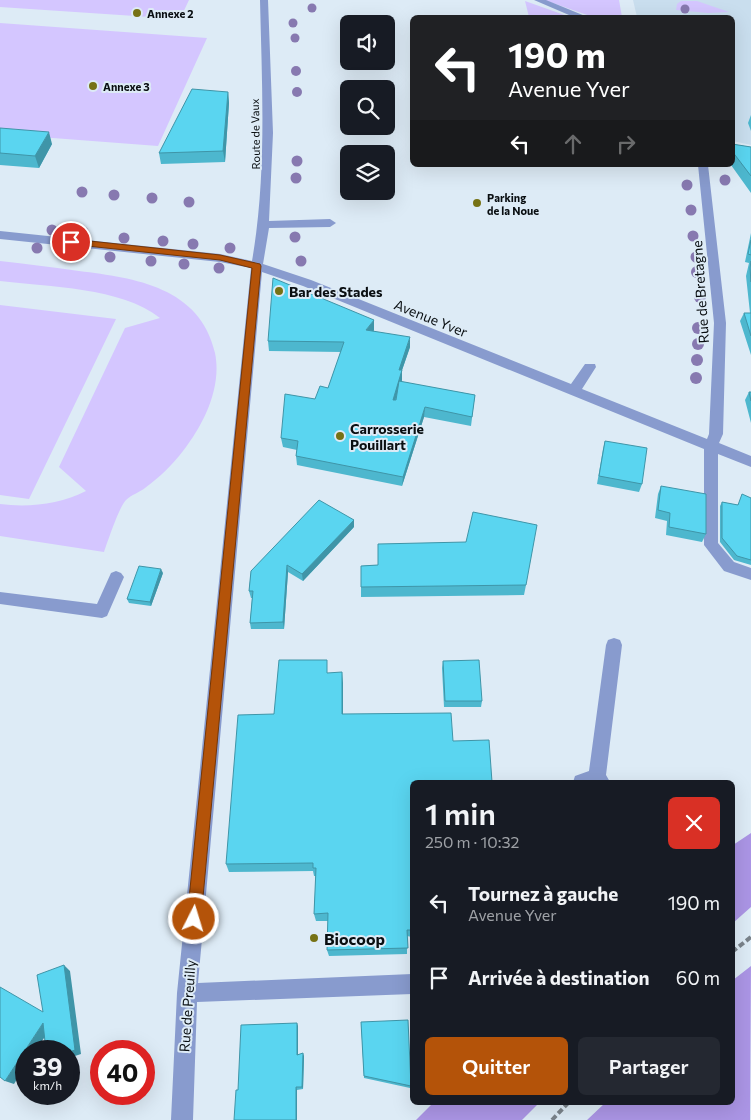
<!DOCTYPE html>
<html lang="fr">
<head>
<meta charset="utf-8">
<style>
  body { margin:0; font-family:Commissioner,sans-serif; background:#242831; color:#f1f3f6; height:100vh; display:flex; flex-direction:column; font-size:19px; white-space:nowrap }
  * { box-sizing:border-box; margin:0 }
  p { font-size:16px; color:#9ea1a6 }
  .icon { flex:none; width:28px; height:28px; fill:none; stroke:currentColor; stroke-width:2; stroke-linecap:round; stroke-linejoin:round }
  .map { position:relative; flex:1; overflow:hidden }
  .sheet { position:absolute; left:410px; top:780px; width:325px; height:325px; display:flex; flex-direction:column; background:#171b24; border-radius:8px; box-shadow:0 5px 20px #0002 }
  .sheet>* { flex:none }
  .banner { position:absolute; left:410px; top:15px; width:325px; height:152px; border-radius:8px; box-shadow:0 5px 20px #0002; background:#202124; color:#fff; overflow:hidden }
  .controls { position:absolute; left:340px; top:15px; display:grid; gap:10px }
  .controls a { display:grid; place-items:center; width:55px; height:55px; border-radius:8px; background:#171b24; box-shadow:0 5px 20px #0002; font-size:25px }
  .speed { position:absolute; left:15px; top:1040px; display:flex; gap:10px; font-size:25px; font-weight:700; text-align:center }
  .speed>* { display:grid; place-content:center; width:65px; height:65px; border-radius:50%; background:#171b24; box-shadow:0 5px 20px #0002; line-height:1 }
  .speed small { font-size:12px; font-weight:400 }
  .speed .limit { border:8px solid #d22; background:#fff; color:#111 }
  .pin { position:absolute; display:grid; place-items:center; width:42px; height:42px; color:#fff; margin:-21px; border:2px solid #fff; border-radius:50%; box-shadow:0 1px 5px #0007 }
  .me { position:absolute; width:55px; margin:-28px; rotate:5deg; stroke-linejoin:round; filter:drop-shadow(0 0 4px #0008) }
  .turn { display:flex; align-items:center; gap:18px; height:105px; padding:0 15px; font-size:22px }
  .turn .icon { width:65px; height:65px; stroke-width:2.5 }
  .turn b { display:block; font-size:35px; line-height:42px }
  .lanes { display:flex; align-items:center; height:48px; padding:0 15px; background:#0003; justify-content:center; gap:25px; direction:ltr }
  .lanes .off { opacity:.35 }
  .round { display:grid; place-items:center; flex:none; width:52px; height:52px; border-radius:8px; background:#242831 }
  .overview { display:flex; align-items:center; justify-content:space-between; height:85px; padding:0 15px }
  h1 { font-size:30px; font-weight:600; line-height:38px }
  .button { display:flex; gap:10px; margin-top:auto; padding:10px 15px }
  .button a { flex:1; height:58px; border-radius:8px; background:#b45309; color:#fff; font-size:20px; font-weight:600; line-height:58px; text-align:center }
  .button a+a { background:#242831; color:#f1f3f6 }
  ul { padding:0; list-style:none }
  li { display:flex; align-items:center; gap:15px; height:75px; padding:0 15px }
  li div { flex:1 }
  li b { display:block; font-size:19px }
  li em { font-style:normal }
  .map>svg:first-child { display:block }
</style>
</head>
<body>
<div class="map">
<svg width="751" height="1120" viewBox="0 0 751 1120">
  <rect width="100%" height="100%" fill="#ddebf6"/>
  <!-- built -->
  <path fill="#c9deee" d="M633,0H751V145L733,141L732,18L637,17Z"/>
  <!-- green -->
  <path fill="#d4c6ff" d="M0,0H189L180,19L0,7Z
    M544,0H619L622,17H593Z
    M525,1L570,17H529Z
    M681,1H697L729,12L708,13L676,10L677,4Z
    M0,23L207,38L158,146L0,134Z
    M0,261C26,264 53,267 79,271C135,278 200,287 215,353C222,387 204,424 183,451C172,465 160,477 145,488C140,492 131,495 126,500C119,507 108,541 104,552L0,536V504C29,508 60,504 86,491L59,467L125,328L160,318C121,287 49,287 0,281Z
    M0,305L116,319L29,499L0,495Z"/>
  <!-- forest -->
  <path fill="#ab95e5" d="M751,833V907L733,923V845Z
    M751,966L750,1120H587L605,1103L732,1102L733,980Z
    M433,1103V1102L539,1103L522,1120H416Z"/>
  <g fill="none" stroke-linecap="round" stroke-linejoin="round">
    <!-- path -->
    <path stroke="#7a838b" stroke-width="4" stroke-dasharray="6 3" stroke-linecap="butt" d="M732,952L751,937
      M552,1120L569,1102"/>
    <!-- minor -->
    <path fill="#889bce" fill-rule="evenodd" d="M260,0H268L273,133L269,221L330,219L336,223L330,227L269,228L263,264L311,280L571,384L585,364H595L596,367L582,389L707,439L709,434L714,323L698,165H708L726,323L723,434L719,443L751,456V467L718,454V543L734,562L751,568V580L724,571L704,545V449L303,286L262,272L198,983L412,974V994L197,1002L193,1120H171L177,993L251,268L220,262L0,239V231L220,254L252,261C267,174 262,87 260,0Z
      M534,0H546L590,18H576Z
      M116,571L121,573L124,577L107,616L102,618L0,604V592L97,604L111,573Z
      M614,638L620,640L622,645L606,775L610,782H573L575,776L589,771L606,645L608,640Z"/>
  </g>
  <!-- trees -->
  <g fill="#8779b0">
    <circle cx="312" cy="8" r="4.5"/>
    <circle cx="685" cy="9" r="4.5"/>
    <circle cx="293" cy="23" r="4.5"/>
    <circle cx="295" cy="38" r="4.5"/>
    <circle cx="296" cy="71" r="5"/>
    <circle cx="297" cy="92" r="5"/>
    <circle cx="297" cy="161" r="5.5"/>
    <circle cx="296" cy="178" r="5.5"/>
    <circle cx="725" cy="180" r="5.5"/>
    <circle cx="687" cy="185" r="5.5"/>
    <circle cx="82" cy="192" r="5.5"/>
    <circle cx="114" cy="195" r="5.5"/>
    <circle cx="152" cy="198" r="5.5"/>
    <circle cx="189" cy="202" r="5.5"/>
    <circle cx="691" cy="210" r="5.5"/>
    <circle cx="52" cy="230" r="5.5"/>
    <circle cx="83" cy="232" r="5.5"/>
    <circle cx="693" cy="236" r="5.5"/>
    <circle cx="295" cy="237" r="5.5"/>
    <circle cx="124" cy="238" r="5.5"/>
    <circle cx="163" cy="241" r="5.5"/>
    <circle cx="193" cy="244" r="5.5"/>
    <circle cx="37" cy="248" r="5.5"/>
    <circle cx="230" cy="248" r="5.5"/>
    <circle cx="73" cy="253" r="5.5"/>
    <circle cx="110" cy="257" r="5.5"/>
    <circle cx="696" cy="257" r="5.5"/>
    <circle cx="151" cy="261" r="5.5"/>
    <circle cx="301" cy="261" r="5.5"/>
    <circle cx="184" cy="264" r="5.5"/>
    <circle cx="219" cy="268" r="5.5"/>
    <circle cx="697" cy="272" r="6"/>
    <circle cx="700" cy="297" r="6"/>
    <circle cx="698" cy="328" r="6"/>
    <circle cx="698" cy="344" r="6"/>
    <circle cx="697" cy="360" r="6"/>
    <circle cx="696" cy="378" r="6"/>
  </g>
  <!-- wall -->
  <path fill="#4db7ce" d="M228,92L229,103L225,162L161,164L159,153Z
    M751,115V131L748,123Z
    M0,128L52,144L39,168L0,165Z
    M732,144L751,147V193L731,165H732Z
    M751,233V355L740,321L744,313H750L746,276L749,263L745,262Z
    M374,330V331L410,347L402,370V382L475,395L471,426L424,417L402,486L297,465L296,456L297,450L283,447L281,438L315,399L328,388L341,352L269,351L268,341Z
    M749,392H751V423L745,400Z
    M605,441L642,484L639,492L597,484L603,449Z
    M661,486L706,534L702,542L666,535L667,521L655,518L658,494Z
    M751,498V565L734,560L720,542V506L722,502L737,505Z
    M354,527L303,581L288,572L284,629H251L250,623L252,598H251L249,591L251,571Z
    M378,565L526,585L524,595L361,597V566Z
    M163,573L151,606L129,603L127,599Z
    M443,661L482,701L481,707H444L442,668Z
    M328,673L343,683V714L412,782V937L407,936V954L329,956L327,950L328,921H316L314,914L316,876H314L313,871L229,872L226,864L274,714Z
    M361,1022L411,1086L410,1088L364,1078Z
    M298,1026V1054L304,1056L303,1089L297,1090V1120L238,1090Z"/>
  <!-- shaded-wall -->
  <path fill="#3f95a8" d="M228,92L229,103L225,162L223,151Z
    M49,132L52,144L39,168L35,156Z
    M374,320V330L366,339V330Z
    M410,337V347L399,379V370Z
    M402,370V380L392,409L393,400Z
    M425,407L424,417L402,486L403,477Z
    M354,520V527L303,581L302,574Z
    M287,565L288,572L284,629L283,622Z
    M161,569L163,573L151,606L150,602Z
    M342,672L343,683V724L342,714Z
    M64,965L70,971L81,1054L69,1058Z
    M43,1023L51,1028L35,1051H26V1065L14,1084L5,1081Z
    M297,1023L298,1026V1057L297,1055Z
    M303,1053L304,1056L303,1089L302,1087Z
    M296,1087L297,1090V1120H296Z"/>
  <!-- building -->
  <path fill="#5ad5f0" stroke="#3f95a8" d="M192,89L228,92L223,151L159,153Z
    M0,128L49,132L35,156L0,153Z
    M732,144L751,147V176L732,151Z
    M751,240V255L748,254Z
    M751,261V282L750,268Z
    M273,278L374,320L366,330L410,337L399,370H402L393,400H396L399,381L475,395L472,417L425,407L403,477L296,456L298,441L281,438L285,394L315,399L320,386L328,388L344,342L268,341Z
    M744,313H751V336Z
    M749,392H751V401Z
    M605,441L647,448L642,484L599,476Z
    M661,486L706,494V534L669,527L670,513L658,510Z
    M742,494L751,498V560L737,556L722,538V502L738,505Z
    M319,500L354,520L302,574L287,565L283,622L250,623L253,591H249L251,571Z
    M473,512L537,525L526,585L361,587V566L378,565V544L466,542Z
    M139,566L161,569L150,602L127,599Z
    M279,660H327V673L342,672V714L451,713L453,741L489,740L492,782H412V930H407L408,948L327,950L328,913L314,914L316,868H313V863L226,864L238,715L274,714Z
    M479,660L482,701H445L443,661Z
    M64,965L75,1050L69,1052V1051H46L43,1023L5,1081L0,1077V987L43,1012L37,975Z
    M408,1020L411,1086L364,1076L361,1022Z
    M297,1023V1055L303,1053L302,1087H296V1120H234L236,1090H238L241,1025Z"/>
  <!-- route -->
  <path fill="#b45309" stroke="#753606" d="M71,239L220,255L260,264L261,266L201,919L199,924L194,926L189,924L187,919L252,268L220,260L68,244L66,242Z"/>
  <!-- markers -->
  <g fill="#767215" stroke="#ddebf6" stroke-width="2">
    <circle cx="137" cy="13" r="5"/>
    <circle cx="93" cy="86" r="5"/>
    <circle cx="477" cy="203" r="5"/>
    <circle cx="279" cy="291" r="5"/>
    <circle cx="340" cy="436" r="5"/>
    <circle cx="314" cy="938" r="5"/>
  </g>
  <g text-anchor="middle" dominant-baseline="central" stroke-width="4" stroke-linejoin="round" paint-order="stroke">
    <!-- far-poi labels -->
    <g font-size="11" font-weight="bold" fill="#090e11" stroke="#ddebf6" text-anchor="start">
      <text x="147" y="13">Annexe 2</text>
      <text x="103" y="86">Annexe 3</text>
      <text x="487" y="197">Parking<tspan x="487" dy="13">de la Noue</tspan></text>
    </g>
    <!-- far-street labels -->
    <g font-size="11" fill="#090e11" stroke="#ddebf6">
      <text transform="translate(255 134) rotate(-91)">Route de Vaux</text>
    </g>
    <!-- poi labels -->
    <g font-size="14" font-weight="bold" fill="#090e11" stroke="#ddebf6" text-anchor="start">
      <text x="289" y="291">Bar des Stades</text>
      <text x="350" y="428">Carrosserie<tspan x="350" dy="16">Pouillart</tspan></text>
    </g>
    <!-- street labels -->
    <g font-size="14" fill="#090e11" stroke="#ddebf6">
      <text transform="translate(700 292) rotate(-94)">Rue de Bretagne</text>
      <text transform="translate(431 318) rotate(22)">Avenue Yver</text>
      <text transform="translate(187 1006) rotate(-86)">Rue de Preuilly</text>
    </g>
    <!-- near-poi labels -->
    <g font-size="16" font-weight="bold" fill="#090e11" stroke="#ddebf6" text-anchor="start">
      <text x="324" y="938">Biocoop</text>
    </g>
  </g>
</svg>
<div class="controls">
<a><svg class="icon" aria-label="sound" viewBox="0 0 24 24"><path d="M4 9h4l5-4v14l-5-4H4zM17 9q2 3 0 6"/></svg></a>
<a><svg class="icon" aria-label="search" viewBox="0 0 24 24"><circle cx="10" cy="10" r="6"/><path d="M15 15l6 6"/></svg></a>
<a><svg class="icon" aria-label="layers" viewBox="0 0 24 24"><path d="M12 4l9 5-9 5-9-5zM3 14l9 5 9-5"/></svg></a>
</div>
<div class="speed"><div>39<small>km/h</small></div><div class="limit">40</div></div>
<div class="pin" style="left:71px;top:242px;background:#d93025"><svg class="icon" aria-label="arrive" viewBox="0 0 24 24"><path d="M6 21V4h12l-3 4 3 4H6"/></svg></div>
<svg class="me" style="left:194px;top:919px" viewBox="-20 -20 40 40"><circle r="17" fill="#b45309" stroke="#fff" stroke-width="3"/><path d="M0-11L8 9 0 5-8 9z" fill="#fff"/></svg>
<div class="banner">
<div class="turn"><svg class="icon" aria-label="left" viewBox="0 0 24 24"><path d="M17 20v-9H6M10 6l-5 5 5 5"/></svg><div><b>190 m</b>Avenue Yver</div></div>
<div class="lanes"><svg class="icon" aria-label="left" viewBox="0 0 24 24"><path d="M17 20v-9H6M10 6l-5 5 5 5"/></svg><svg class="icon off" aria-label="ahead" viewBox="0 0 24 24"><path d="M12 20V5M6 11l6-6 6 6"/></svg><svg class="icon off" aria-label="right" viewBox="0 0 24 24"><path d="M7 20v-9h11M14 6l5 5-5 5"/></svg></div>
</div>
<section class="sheet">
<div class="overview"><div><h1>1 min</h1><p>250 m · 10:32</p></div><a class="round" style="background:#d93025;color:#fff"><svg class="icon" aria-label="close" viewBox="0 0 24 24"><path d="M6 6l12 12M18 6L6 18"/></svg></a></div>
<ul>
<li><svg class="icon" aria-label="left" viewBox="0 0 24 24"><path d="M17 20v-9H6M10 6l-5 5 5 5"/></svg><div><b>Tournez à gauche</b><p>Avenue Yver</p></div><em>190 m</em></li>
<li><svg class="icon" aria-label="arrive" viewBox="0 0 24 24"><path d="M6 21V4h12l-3 4 3 4H6"/></svg><div><b>Arrivée à destination</b></div><em>60 m</em></li>
</ul>
<div class="button"><a>Quitter</a><a>Partager</a></div>
</section>
</div>
</body>
</html>
